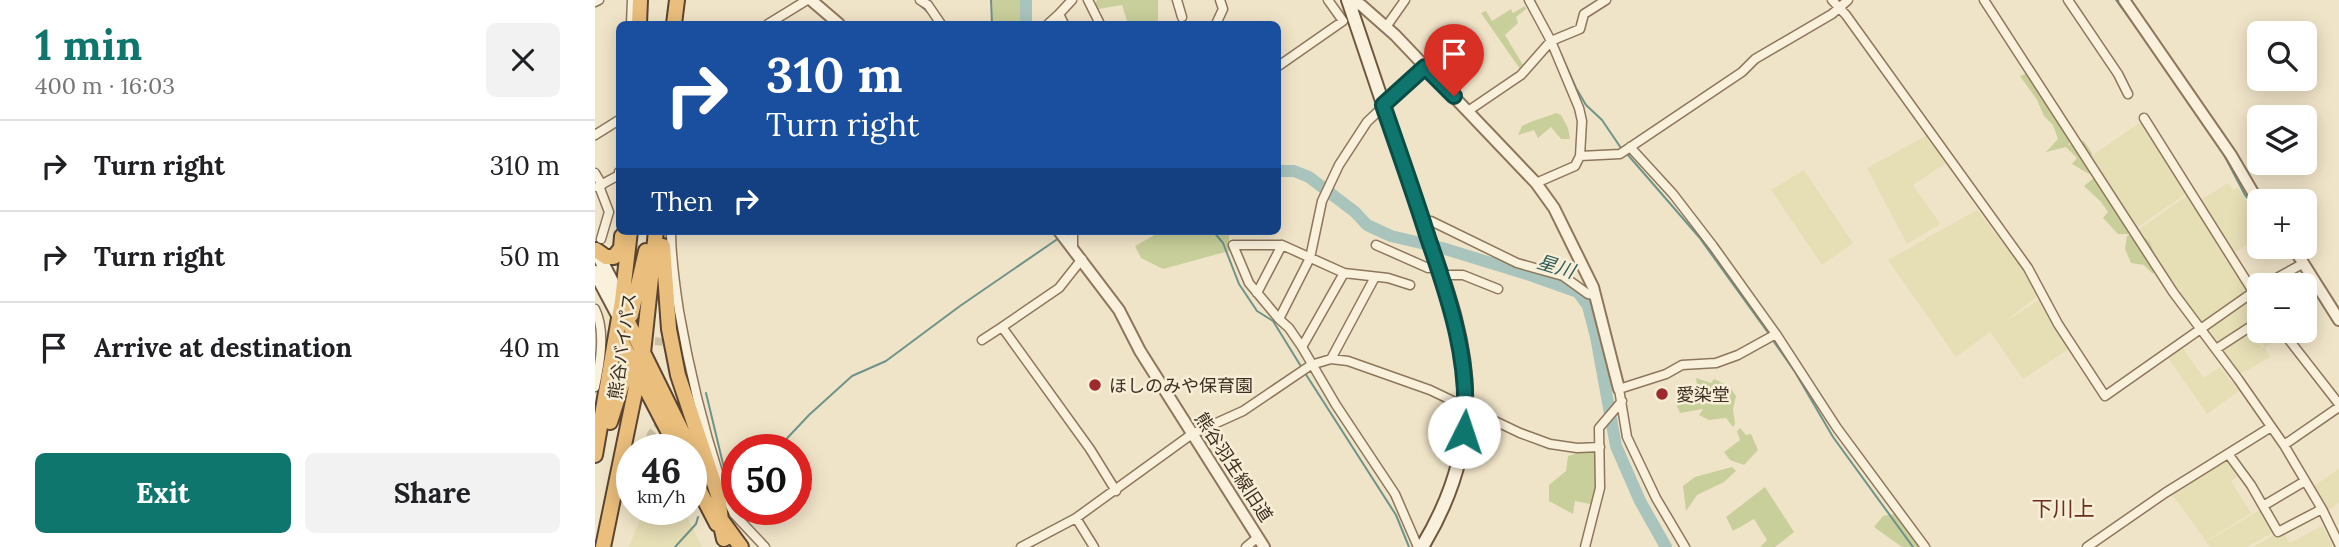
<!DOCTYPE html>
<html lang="en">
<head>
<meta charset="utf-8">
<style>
  body { margin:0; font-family:Lora,"Noto Sans JP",serif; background:#f2f2f2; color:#202124; height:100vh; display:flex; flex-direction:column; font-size:26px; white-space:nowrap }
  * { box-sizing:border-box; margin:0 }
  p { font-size:23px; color:#757577 }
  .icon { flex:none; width:38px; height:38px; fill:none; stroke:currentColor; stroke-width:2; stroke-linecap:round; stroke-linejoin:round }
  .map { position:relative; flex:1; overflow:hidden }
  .side { display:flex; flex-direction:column; background:#fff; width:595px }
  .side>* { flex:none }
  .hud { position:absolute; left:21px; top:21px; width:665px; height:214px; border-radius:10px; box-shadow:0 4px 18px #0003; background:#1a4fa0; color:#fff; overflow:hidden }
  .fabs { position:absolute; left:1652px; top:21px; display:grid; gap:14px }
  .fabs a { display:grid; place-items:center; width:70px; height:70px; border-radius:10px; background:#fff; box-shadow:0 4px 18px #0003; font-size:35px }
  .speed { position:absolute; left:21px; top:434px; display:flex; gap:14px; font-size:35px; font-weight:700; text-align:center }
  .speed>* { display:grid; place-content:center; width:91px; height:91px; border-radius:50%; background:#fff; box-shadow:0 4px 18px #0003; line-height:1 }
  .speed small { font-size:18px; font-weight:400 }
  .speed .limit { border:10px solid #d22; background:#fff; color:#111 }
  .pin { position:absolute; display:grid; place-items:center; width:60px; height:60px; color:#fff; margin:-72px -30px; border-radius:50% 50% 50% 0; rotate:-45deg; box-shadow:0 0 7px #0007 }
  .pin .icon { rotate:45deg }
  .me { position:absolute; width:77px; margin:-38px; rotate:4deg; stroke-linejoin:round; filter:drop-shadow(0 0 5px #0008) }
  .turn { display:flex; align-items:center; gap:24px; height:147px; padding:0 35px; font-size:32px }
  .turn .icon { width:91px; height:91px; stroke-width:2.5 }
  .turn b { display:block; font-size:49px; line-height:60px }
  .then { display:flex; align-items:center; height:66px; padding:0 35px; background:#0003; gap:14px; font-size:26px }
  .round { display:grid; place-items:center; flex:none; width:74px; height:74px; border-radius:10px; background:#f2f2f2 }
  .head { display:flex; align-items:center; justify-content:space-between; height:119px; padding:0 35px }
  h1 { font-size:42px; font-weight:700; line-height:52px; color:#0f766e }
  .cta { display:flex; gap:14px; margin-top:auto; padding:14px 35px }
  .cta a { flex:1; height:80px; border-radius:10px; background:#0f766e; color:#fff; font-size:28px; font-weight:700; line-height:80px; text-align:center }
  .cta a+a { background:#f2f2f2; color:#202124 }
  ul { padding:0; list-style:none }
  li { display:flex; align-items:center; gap:21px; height:91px; padding:0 35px; border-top:2px solid #e0e0e0 }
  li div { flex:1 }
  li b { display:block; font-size:26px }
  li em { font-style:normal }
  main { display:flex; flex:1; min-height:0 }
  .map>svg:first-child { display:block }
</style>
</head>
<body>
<main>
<section class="side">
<div class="head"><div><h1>1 min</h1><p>400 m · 16:03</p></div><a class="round"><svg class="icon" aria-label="close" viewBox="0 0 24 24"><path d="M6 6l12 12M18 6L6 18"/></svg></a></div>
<ul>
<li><svg class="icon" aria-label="right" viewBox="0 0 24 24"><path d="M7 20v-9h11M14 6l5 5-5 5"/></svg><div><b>Turn right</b></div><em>310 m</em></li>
<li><svg class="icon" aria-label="right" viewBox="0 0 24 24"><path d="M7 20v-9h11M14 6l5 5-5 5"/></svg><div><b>Turn right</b></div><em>50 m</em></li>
<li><svg class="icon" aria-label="arrive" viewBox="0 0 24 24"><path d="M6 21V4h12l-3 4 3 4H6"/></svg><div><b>Arrive at destination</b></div><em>40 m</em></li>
</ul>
<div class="cta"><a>Exit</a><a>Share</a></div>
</section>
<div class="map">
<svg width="1744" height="547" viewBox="0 0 1744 547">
  <rect width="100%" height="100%" fill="#f0e4c8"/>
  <!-- farmland -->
  <path fill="#e6deb5" d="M1546,122L1592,193L1540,229L1495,157Z
    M1331,136L1351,163L1318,185L1345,224L1312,244L1272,168Z
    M1209,170L1258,243L1227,265L1176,190Z
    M1633,183L1638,190L1643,187L1664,220V238L1642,251L1636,252L1630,242L1632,240L1630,236L1627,238L1604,201Z
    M1593,195L1631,259L1628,262L1634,259L1651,289V294L1608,323L1603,322L1583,292L1591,287L1581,292L1557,257L1543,230Z
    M1382,210L1446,293L1411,321L1444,300L1478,346L1428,379L1395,332L1361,357L1293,260Z
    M1655,297H1659L1664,304V320L1622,346L1611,331V326Z
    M1664,324V331H1681L1687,337L1670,347L1675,357L1644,375L1625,351L1657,329L1667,347L1656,354L1669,347L1659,327Z
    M1587,347L1609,378L1625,367L1644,391L1612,414L1572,356Z
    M1633,459L1646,475L1636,481L1656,513L1611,541L1576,493Z
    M1744,469V503L1730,513L1717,487Z
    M1668,508L1679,532L1652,547H1616L1611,542Z
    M49,509H88L107,547H34Z
    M1727,526L1739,547H1658L1679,535L1688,533L1695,543Z"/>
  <!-- green -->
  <path fill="#c9cf9b" d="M397,0H431V24H397Z
    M502,0H563V24H533L527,5L498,10Z
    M930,6L931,9L921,17L923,23L910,35L928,65L925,69L886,13L891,11L897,21L916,9L918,13Z
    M1434,72L1446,98L1452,95L1476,141L1473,145L1489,141L1497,153L1494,174L1477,164L1482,158L1471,147L1451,152L1463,139L1458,125L1449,116L1442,100L1425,76Z
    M961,113L966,115L973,128L975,139H966L956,127L943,138L939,130L923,135L927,126C938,120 949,118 961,113Z
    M1500,177L1524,208L1525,220L1533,221L1537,229L1533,234H1523L1508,218L1513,212L1506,202L1489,186Z
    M556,231H634V251L568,269L546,258L540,246L563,233Z
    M1541,231L1555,242L1566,273H1557L1549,265L1536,263L1530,249L1532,236Z
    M1101,378L1116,383L1119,379L1134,386L1141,396L1138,409L1140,424L1138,427L1131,418L1114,420L1104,415L1108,409L1085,413L1080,402L1103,392Z
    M1145,428L1151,435L1156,434L1163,450L1149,465L1135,460L1129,452L1145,440L1142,431Z
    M1002,447L1005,463L1000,505L980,501L978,514L954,501V485L971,471L973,456Z
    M1137,467L1141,471L1129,482L1102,495L1091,511L1088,486L1100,477Z
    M1170,487L1199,532L1180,547H1165L1172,540L1159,519L1138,531L1131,517Z
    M1306,513L1326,542L1325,547H1307L1279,527L1288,516Z"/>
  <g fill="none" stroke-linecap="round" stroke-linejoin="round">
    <!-- stream -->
    <path stroke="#6f938a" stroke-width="2" d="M396,0L397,24
      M1521,0L1568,64
      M326,6L335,14
      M966,54L981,88L991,105L1007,120L1026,148
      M1628,153L1650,195L1664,212
      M1033,155L1104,237L1174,334
      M618,231L628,243L644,284L662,311L678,321L707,368
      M1177,339L1200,372L1238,437L1318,547
      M710,373L801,515L814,547
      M111,393L130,472L138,496L142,493
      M181,450L214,415L257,376L291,361L365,306L464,238
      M80,547L101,524L103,517"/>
    <!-- river -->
    <path stroke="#a9c4bc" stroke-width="12" d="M431,0V24
      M682,171H699L714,177L760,212L772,225L796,236L847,248L935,275L983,292L993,306L1001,337L1021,446L1045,501L1071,547"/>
    <!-- minor-tunnel -->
    <path stroke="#ccc0a6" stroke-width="8" stroke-dasharray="8 4" stroke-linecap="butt" d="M48,339L80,344
      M56,450C52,432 58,431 71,420"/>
    <!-- minor casing -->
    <g stroke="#8d765c" stroke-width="11">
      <path id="minor" d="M325,0L333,5L346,24
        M493,0L505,24
        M582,0L587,17
        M934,0L956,41L984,108L987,121L985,156L980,166L941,183
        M1237,0L1251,15L1433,268L1463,324L1510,396L1664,288
        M1389,0L1578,292L1643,379L1689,445L1727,509L1744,544
        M1473,0L1523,74L1533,94
        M0,2L4,0
        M36,24L37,0
        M173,24L212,0
        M453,24L464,14
        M469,24L464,14L477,0
        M621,24L628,9L625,0
        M791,27L810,0
        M682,67L748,21L733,0
        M873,111L926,75L956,41L985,29L989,14L1011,0
        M1549,118L1664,301
        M0,135L24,120
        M1035,147L1078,194L1118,246L1181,334L1242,428L1330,547
        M985,156L1025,154L1147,72L1160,59L1237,14L1253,0
        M0,173L7,185
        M4,186L14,212L6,239
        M2,187L24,175V172
        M828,222L836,221L922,263L968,276L993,294L1000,295
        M76,231C76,258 80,285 84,311C94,368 107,423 125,479
        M781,245L833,268L843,267
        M478,247V231
        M487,259L464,288L407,327L495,449L521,491
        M749,273L793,278L815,285
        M845,275H868L903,289
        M1669,285L1709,263
        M662,293L687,245
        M0,309C11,331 5,364 0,387
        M684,319L654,283L638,245H687L749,273L707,347
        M1687,331L1744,404
        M387,340L407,327
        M1621,349L1664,321
        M736,359L780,277
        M1689,445L1744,407
        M1634,455L1656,485L1683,532L1727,509
        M128,491L139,514L170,547
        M1668,506L1710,481
        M481,518L499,547
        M426,547L481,518L597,434L648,411L716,365L736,359L753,361L835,390L925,433L955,444L982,448L1005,447
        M651,547L663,537
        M823,547L800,494L741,405L707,347L694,328L684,319L715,258L727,201L744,165L772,122L830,67
        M990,547L1005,488L1004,428L1027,401
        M1090,547L1061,498L1032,437L1024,389L1071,374L1087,365L1121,363L1143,355L1181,334
        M1492,547L1570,493L1676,427"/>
    </g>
    <!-- tertiary casing -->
    <g stroke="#8d765c" stroke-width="14">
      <path id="tertiary" d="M216,0L244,24
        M1529,0L1636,155L1664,203
        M754,3L766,5L800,35L941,183L959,208L998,287L1024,389
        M464,231L524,310L545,351L669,547
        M1698,247L1744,320"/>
    </g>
    <!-- secondary casing -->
    <g stroke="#6f573f" stroke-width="16">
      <path id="secondary" d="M753,0C775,65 797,131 819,196C842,263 874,335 871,407C870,457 853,504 827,547
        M0,249L27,301
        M0,272L26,321"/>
    </g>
    <!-- trunk casing -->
    <g stroke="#5b4430" stroke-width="18">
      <path id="trunk" d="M44,24L45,0
        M79,24L82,0
        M68,246L74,329L83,375L123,495L126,520
        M1,250L11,257H19L26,248L27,236
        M27,301L32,320L103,464
        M32,320L36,315L51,251
        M22,333L83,450
        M15,422L31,372L40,357
        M51,450L63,447L75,450
        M0,455L27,301L35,231
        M96,474L122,524
        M123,512L129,539
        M127,521L146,547
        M8,547L48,353L61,231"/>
    </g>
    <!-- minor -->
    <use href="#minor" stroke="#faf1dc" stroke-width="8"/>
    <!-- tertiary -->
    <use href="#tertiary" stroke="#faf1dc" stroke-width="10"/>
    <!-- secondary -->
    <use href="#secondary" stroke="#faf1dc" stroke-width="12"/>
    <!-- trunk -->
    <use href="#trunk" stroke="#eabe7c" stroke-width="14"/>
  </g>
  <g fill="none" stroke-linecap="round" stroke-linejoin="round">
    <!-- route casing -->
    <g stroke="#0a4d48" stroke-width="18">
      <path id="route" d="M859,96L830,67L788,105C803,149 819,193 833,238C855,301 876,364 869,432"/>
    </g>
    <!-- route -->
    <use href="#route" stroke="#0f766e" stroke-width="12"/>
  </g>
  <!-- markers -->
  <g fill="#9e2a2b" stroke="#f7eed8" stroke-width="2.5">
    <circle cx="500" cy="385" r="7"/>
    <circle cx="1067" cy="394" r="7"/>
  </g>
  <g text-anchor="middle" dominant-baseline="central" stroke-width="5" stroke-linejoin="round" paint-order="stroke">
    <!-- street labels -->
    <g font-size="18" fill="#3d2e20" stroke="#f7eed8">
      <text transform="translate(27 346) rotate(-82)">熊谷バイパス</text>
      <text transform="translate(639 467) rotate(57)">熊谷羽生線旧道</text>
    </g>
    <!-- poi labels -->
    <g font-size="18" fill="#3d2e20" stroke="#f7eed8" text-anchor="start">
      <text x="514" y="385">ほしのみや保育園</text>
      <text x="1081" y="394">愛染堂</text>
    </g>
    <!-- water labels -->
    <g font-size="19" font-style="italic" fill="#2f5d5a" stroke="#f7eed8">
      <text transform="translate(961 266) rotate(17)">星川</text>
    </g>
    <!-- quarter labels -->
    <g font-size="21" fill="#6b2e1e" stroke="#f7eed8">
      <text x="1468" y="508">下川上</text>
    </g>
  </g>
</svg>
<div class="fabs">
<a><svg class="icon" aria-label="search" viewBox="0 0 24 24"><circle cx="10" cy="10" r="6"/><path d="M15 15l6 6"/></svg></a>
<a><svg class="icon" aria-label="layers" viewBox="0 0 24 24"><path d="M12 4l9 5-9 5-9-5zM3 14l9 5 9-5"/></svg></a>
<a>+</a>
<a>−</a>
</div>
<div class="speed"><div>46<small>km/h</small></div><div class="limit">50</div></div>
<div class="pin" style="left:859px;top:96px;background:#d93025"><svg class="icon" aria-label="arrive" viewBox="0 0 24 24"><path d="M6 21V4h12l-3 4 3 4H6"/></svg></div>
<svg class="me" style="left:869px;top:432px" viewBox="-20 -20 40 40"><circle r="19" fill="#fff"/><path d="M0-13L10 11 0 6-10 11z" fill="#0f766e"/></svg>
<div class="hud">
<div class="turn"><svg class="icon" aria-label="right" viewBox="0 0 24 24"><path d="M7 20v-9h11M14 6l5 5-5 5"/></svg><div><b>310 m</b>Turn right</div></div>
<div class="then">Then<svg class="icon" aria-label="right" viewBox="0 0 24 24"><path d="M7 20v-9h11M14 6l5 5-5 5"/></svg></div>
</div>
</div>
</main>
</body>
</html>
